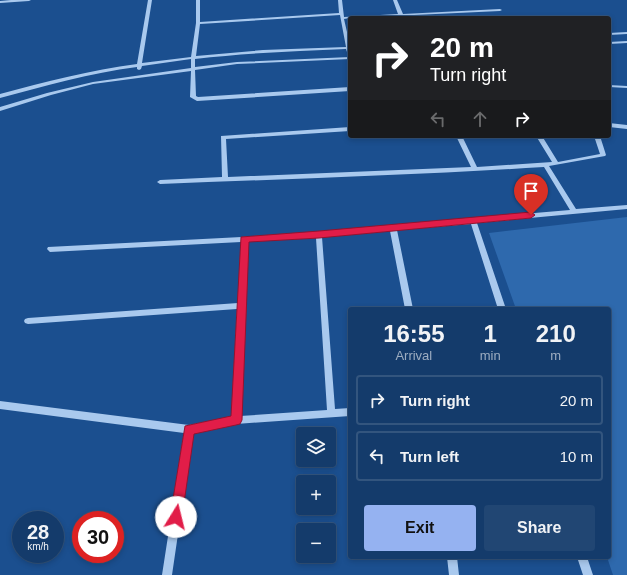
<!DOCTYPE html>
<html lang="en">
<head>
<meta charset="utf-8">
<style>
  body { margin:0; font-family:Arial,sans-serif; background:#214673; color:#f1f3f6; height:100vh; display:flex; flex-direction:column; font-size:15px; white-space:nowrap }
  * { box-sizing:border-box; margin:0 }
  p { font-size:13px; color:#9dadc1 }
  .icon { flex:none; width:22px; height:22px; fill:none; stroke:currentColor; stroke-width:2; stroke-linecap:round; stroke-linejoin:round }
  .map { position:relative; flex:1; overflow:hidden }
  .drawer { position:absolute; left:348px; top:307px; width:263px; height:252px; display:flex; flex-direction:column; background:#143b6b; border-radius:4px; box-shadow:0 2px 6px #0003,0 0 0 1px #33557e }
  .drawer>* { flex:none }
  .top-card { position:absolute; left:348px; top:16px; width:263px; height:122px; border-radius:4px; box-shadow:0 2px 6px #0003,0 0 0 1px #33557e; background:#202124; color:#fff; overflow:hidden }
  .buttons { position:absolute; left:296px; top:427px; display:grid; gap:8px }
  .buttons a { display:grid; place-items:center; width:40px; height:40px; border-radius:4px; background:#143b6b; box-shadow:0 2px 6px #0003,0 0 0 1px #33557e; font-size:20px }
  .speed { position:absolute; left:12px; top:511px; display:flex; gap:8px; font-size:20px; font-weight:700; text-align:center }
  .speed>* { display:grid; place-content:center; width:52px; height:52px; border-radius:50%; background:#143b6b; box-shadow:0 2px 6px #0003,0 0 0 1px #33557e; line-height:1 }
  .speed small { font-size:10px; font-weight:400 }
  .speed .limit { border:6px solid #d22; background:#fff; color:#111 }
  .pin { position:absolute; display:grid; place-items:center; width:34px; height:34px; color:#fff; margin:-41px -17px; border-radius:50% 50% 50% 0; rotate:-45deg; box-shadow:0 0 4px #0007 }
  .pin .icon { rotate:45deg }
  .me { position:absolute; width:44px; margin:-22px; rotate:9deg; stroke-linejoin:round; filter:drop-shadow(0 0 3px #0008) }
  .turn { display:flex; align-items:center; gap:14px; height:84px; padding:0 16px; font-size:18px }
  .turn .icon { width:52px; height:52px; stroke-width:2.5 }
  .turn b { display:block; font-size:28px; line-height:34px }
  .lanes { display:flex; align-items:center; height:38px; padding:0 16px; background:#0003; justify-content:center; gap:20px; direction:ltr }
  .lanes .off { opacity:.35 }
  .eta { display:flex; justify-content:space-evenly; align-items:center; height:68px; text-align:center }
  .eta b { font-size:24px; font-weight:700; line-height:28px }
  .primary-button { display:flex; gap:8px; margin-top:auto; padding:8px 16px }
  .primary-button a { flex:1; height:46px; border-radius:4px; background:#95b2f1; color:#111; font-size:16px; font-weight:700; line-height:46px; text-align:center }
  .primary-button a+a { background:#214673; color:#f1f3f6 }
  ul { padding:0; list-style:none }
  li { display:flex; align-items:center; gap:12px; height:50px; margin:0 8px 6px; padding:0 8px; border:2px solid #33557e; border-radius:4px }
  li div { flex:1 }
  li b { display:block; font-size:15px }
  li em { font-style:normal }
  .map>svg:first-child { display:block }
</style>
</head>
<body>
<div class="map">
<svg width="627" height="575" viewBox="0 0 627 575">
  <rect width="100%" height="100%" fill="#1b4f8f"/>
  <!-- green -->
  <path fill="#2e69ad" d="M627,217V575H613L607,557H609V309H516L489,233Z"/>
  <g fill="none" stroke-linecap="round" stroke-linejoin="round">
    <!-- minor -->
    <path fill="#a9c9ee" fill-rule="evenodd" d="M11,0H31L29,1L0,3V1Z
      M148,0H152L142,63L191,57L196,23V0H200V22L339,13L338,0H342L344,17L398,14L393,0H397L403,14L500,9L502,10L500,11L350,18L344,19L350,45V52H347L346,49C296,51 246,53 195,59V67L237,62L350,57V59L237,64L195,70L196,96L198,97L350,87V91L197,101L190,97L191,71L93,84L51,95L0,111V107L47,93L93,82L191,68V59L142,66L141,69L139,70L137,69V67C90,73 45,86 0,98V94C45,82 91,70 137,64ZM340,15L346,47L263,50L196,56L200,24Z
      M627,32V34L609,35V33Z
      M627,41V43L609,44V42Z
      M609,85L627,86V88L609,87Z
      M609,123L627,125V129L609,127Z
      M350,127V131L226,139L228,177L471,167L456,136H462L477,167L552,162L536,136H542L558,162L600,154L594,136H600L606,155L605,156L549,166L576,209L627,205V209L477,223L506,309H498L471,224L397,230L413,309H405L390,231L322,237L335,409L350,408V416L236,424L193,432L172,575H162L184,433L0,409V401L189,425L232,417L237,309L28,324L25,323L24,321L25,319L28,318L238,303L241,242L50,252L47,249L48,247L319,233L470,219L473,218H475L570,210L544,167C416,175 288,179 160,184L157,182L160,180L222,177L221,136ZM316,238L327,410L240,416L247,241Z
      M447,557H457L459,575H449Z
      M577,557H587L593,575H583Z"/>
  </g>
  <!-- route -->
  <path fill="#e11d48" stroke="#92132f" d="M531,212L535,215L531,218L319,238L249,242L242,420L240,424L236,425L194,434L182,517L180,521L176,523L171,521L170,517L185,426L231,416L241,237L319,231Z"/>
</svg>
<div class="buttons">
<a><svg class="icon" aria-label="layers" viewBox="0 0 24 24"><path d="M12 4l9 5-9 5-9-5zM3 14l9 5 9-5"/></svg></a>
<a>+</a>
<a>−</a>
</div>
<div class="speed"><div>28<small>km/h</small></div><div class="limit">30</div></div>
<div class="pin" style="left:531px;top:215px;background:#d93025"><svg class="icon" aria-label="arrive" viewBox="0 0 24 24"><path d="M6 21V4h12l-3 4 3 4H6"/></svg></div>
<svg class="me" style="left:176px;top:517px" viewBox="-20 -20 40 40"><circle r="19" fill="#fff"/><path d="M0-13L10 11 0 6-10 11z" fill="#e11d48"/></svg>
<div class="top-card">
<div class="turn"><svg class="icon" aria-label="right" viewBox="0 0 24 24"><path d="M7 20v-9h11M14 6l5 5-5 5"/></svg><div><b>20 m</b>Turn right</div></div>
<div class="lanes"><svg class="icon off" aria-label="left" viewBox="0 0 24 24"><path d="M17 20v-9H6M10 6l-5 5 5 5"/></svg><svg class="icon off" aria-label="ahead" viewBox="0 0 24 24"><path d="M12 20V5M6 11l6-6 6 6"/></svg><svg class="icon" aria-label="right" viewBox="0 0 24 24"><path d="M7 20v-9h11M14 6l5 5-5 5"/></svg></div>
</div>
<section class="drawer">
<div class="eta">
<div><b>16:55</b><p>Arrival</p></div>
<div><b>1</b><p>min</p></div>
<div><b>210</b><p>m</p></div>
</div>
<ul>
<li><svg class="icon" aria-label="right" viewBox="0 0 24 24"><path d="M7 20v-9h11M14 6l5 5-5 5"/></svg><div><b>Turn right</b></div><em>20 m</em></li>
<li><svg class="icon" aria-label="left" viewBox="0 0 24 24"><path d="M17 20v-9H6M10 6l-5 5 5 5"/></svg><div><b>Turn left</b></div><em>10 m</em></li>
</ul>
<div class="primary-button"><a>Exit</a><a>Share</a></div>
</section>
</div>
</body>
</html>
